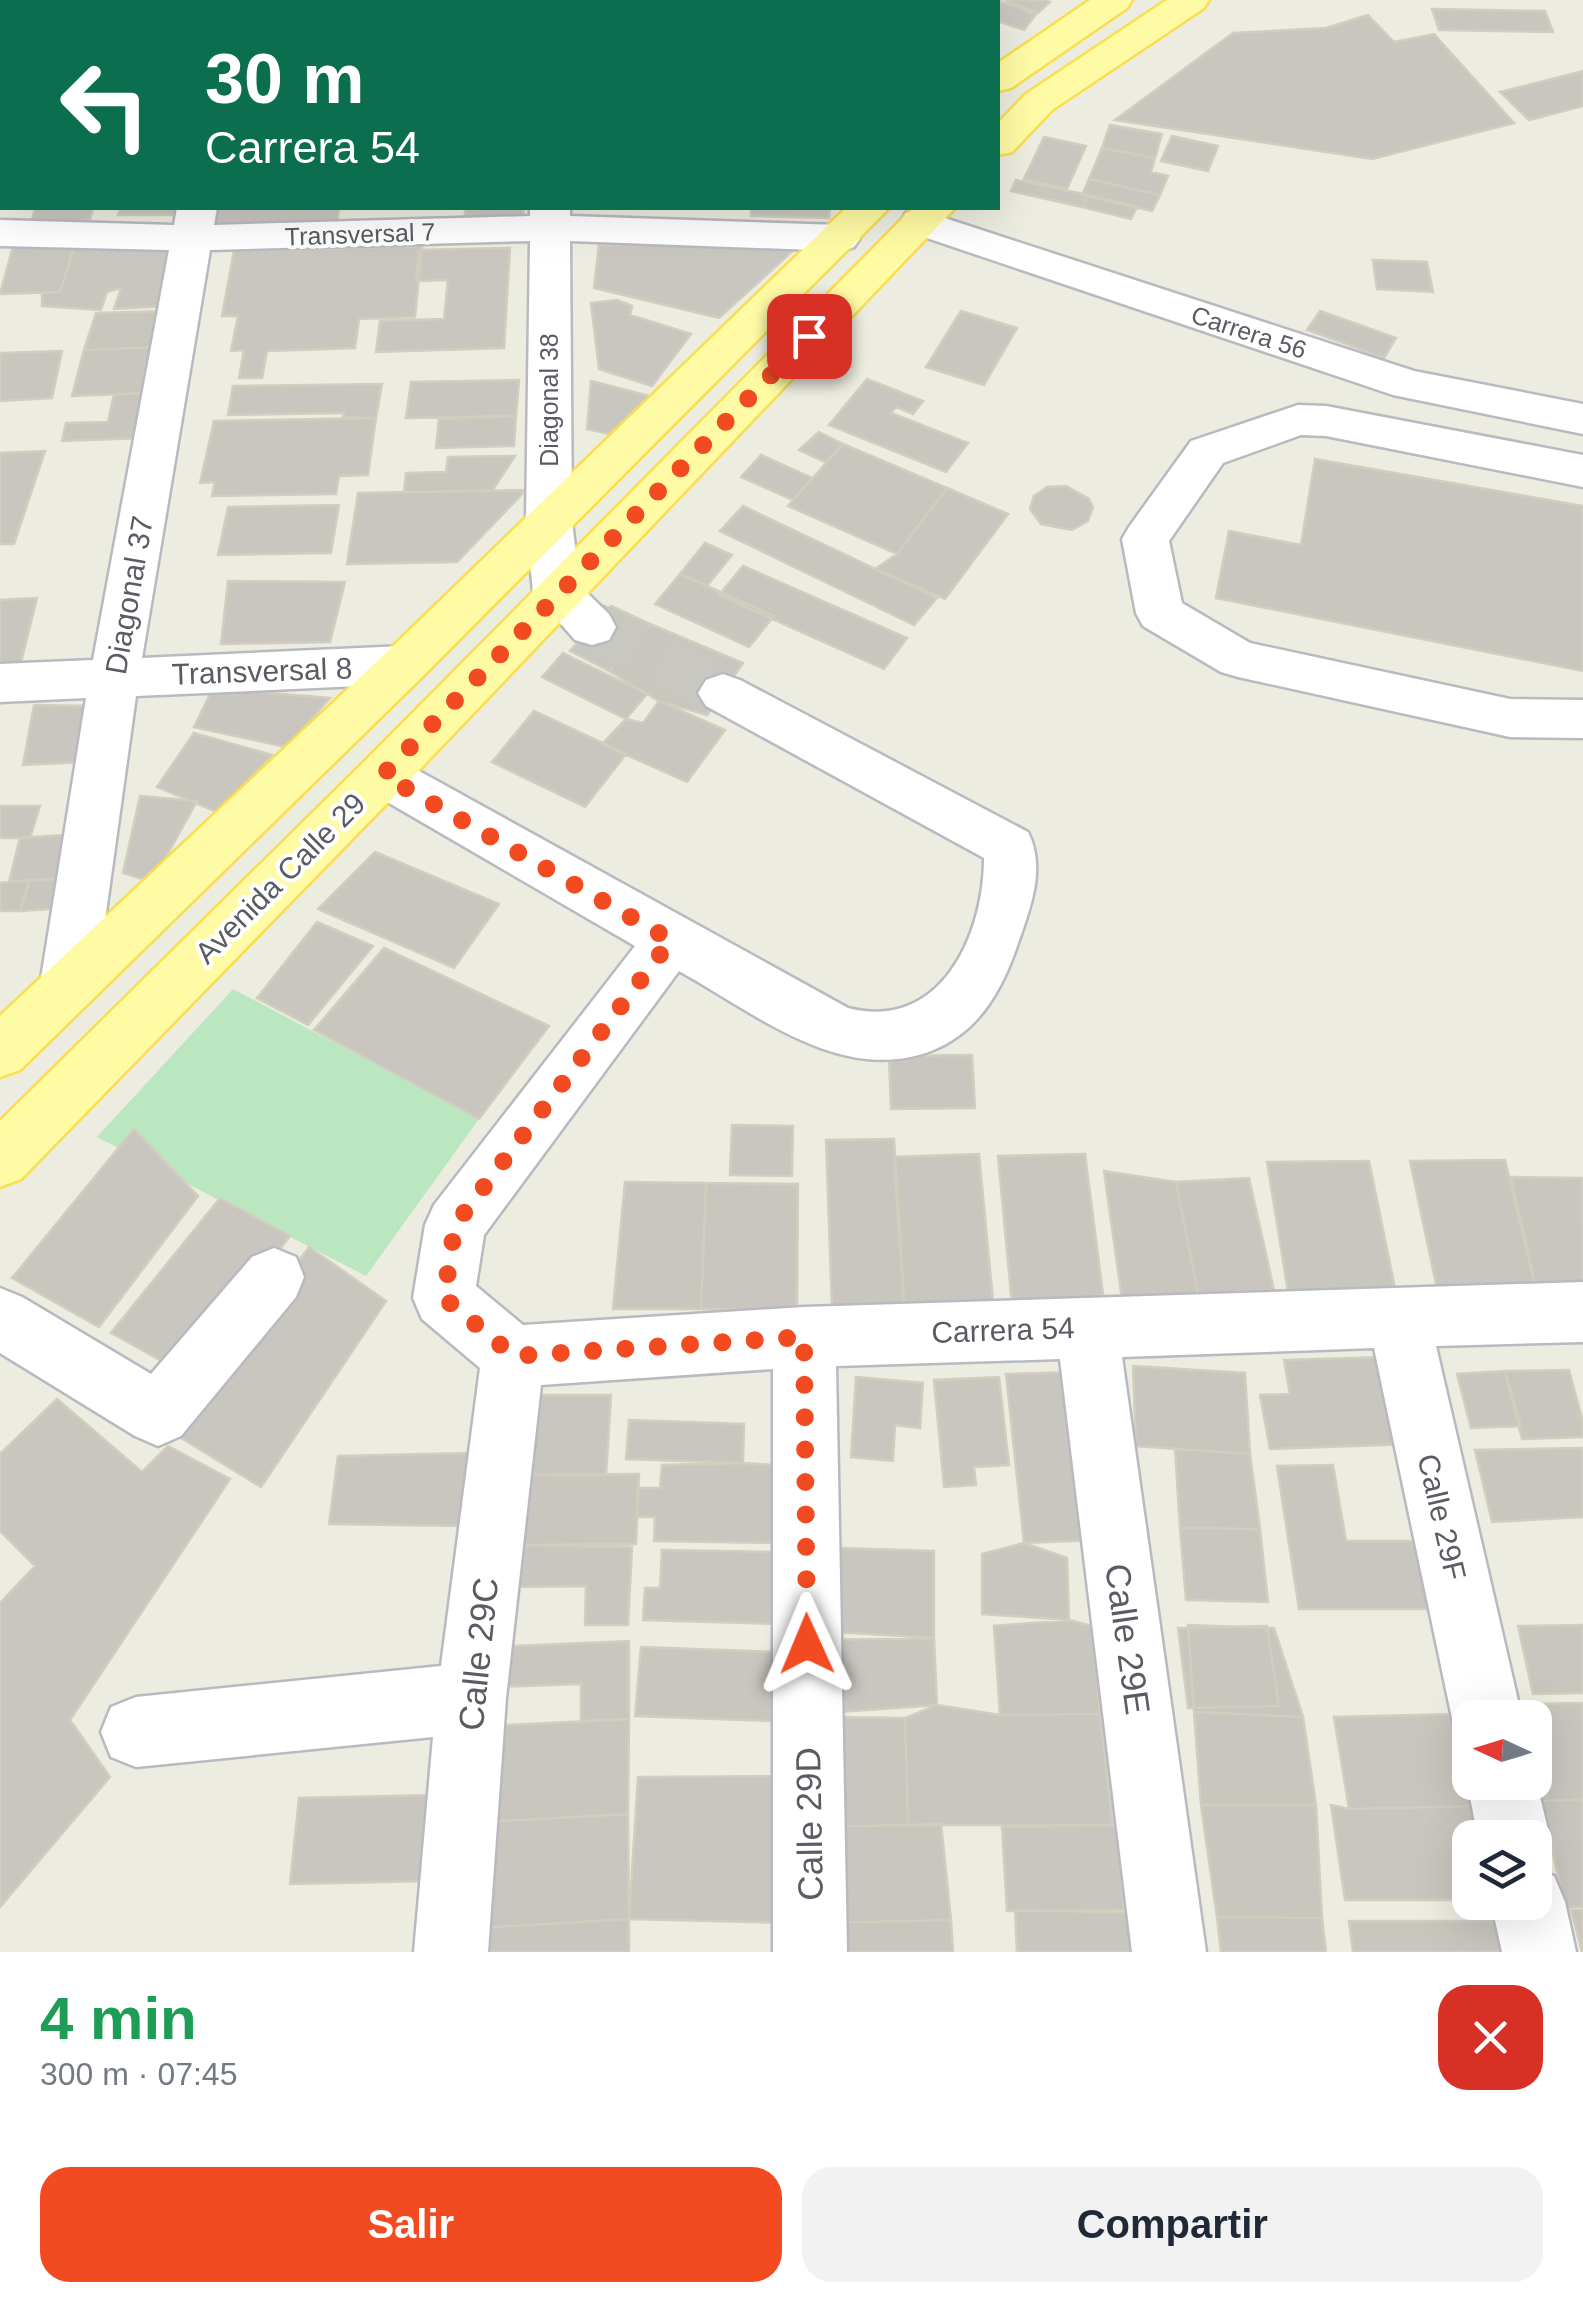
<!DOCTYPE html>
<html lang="es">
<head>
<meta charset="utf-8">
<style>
  body { margin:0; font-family:Arial,sans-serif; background:#f2f2f3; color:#1f2937; height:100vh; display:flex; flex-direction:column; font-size:38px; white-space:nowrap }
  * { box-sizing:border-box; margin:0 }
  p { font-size:32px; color:#747a83 }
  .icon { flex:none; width:55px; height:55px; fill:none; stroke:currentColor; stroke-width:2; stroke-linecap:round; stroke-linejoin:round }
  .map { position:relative; height:1952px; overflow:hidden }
  .side { display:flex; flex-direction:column; background:#fff; flex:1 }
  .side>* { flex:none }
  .banner { position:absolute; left:0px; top:0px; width:1000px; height:210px; box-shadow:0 10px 40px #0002; background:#0b6e4f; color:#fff; overflow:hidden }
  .needle { width:65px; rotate:274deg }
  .buttons { position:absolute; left:1452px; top:1700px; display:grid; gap:20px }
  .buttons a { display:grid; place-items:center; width:100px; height:100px; border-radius:20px; background:#fff; box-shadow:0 10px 40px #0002; font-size:50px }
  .pin { position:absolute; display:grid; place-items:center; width:85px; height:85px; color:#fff; margin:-42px; border-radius:20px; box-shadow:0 5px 15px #0006 }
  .me { position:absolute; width:110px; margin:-55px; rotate:359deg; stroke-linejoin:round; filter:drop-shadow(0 0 8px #0008) }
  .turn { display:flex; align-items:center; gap:35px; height:210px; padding:0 40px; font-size:45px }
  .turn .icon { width:130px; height:130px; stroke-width:2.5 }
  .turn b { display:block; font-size:70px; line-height:85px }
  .round { display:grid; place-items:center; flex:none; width:105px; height:105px; border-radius:30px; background:#f2f2f3 }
  .head { display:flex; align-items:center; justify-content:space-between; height:170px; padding:0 40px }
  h1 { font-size:60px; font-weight:700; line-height:75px; color:#1e9e55 }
  .primary-button { display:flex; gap:20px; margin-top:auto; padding:20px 40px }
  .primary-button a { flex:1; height:115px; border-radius:30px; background:#f24b22; color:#fff; font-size:40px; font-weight:700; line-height:115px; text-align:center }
  .primary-button a+a { background:#f2f2f3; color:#1f2937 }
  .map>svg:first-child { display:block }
</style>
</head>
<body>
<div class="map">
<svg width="1583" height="1952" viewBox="0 0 1583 1952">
  <rect width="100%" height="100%" fill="#edece0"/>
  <!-- green -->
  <path fill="#bbe7c0" d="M233,989L479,1119L366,1276L97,1137Z"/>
  <!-- building -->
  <path fill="#c8c6be" stroke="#d2cebf" stroke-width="2.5" d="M104,0H228L103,2Z
    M414,0H515L413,2Z
    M968,0H997L1036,14L1024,30L998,21V2H965Z
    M1005,0H1045L1050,2L1038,13Z
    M1432,9L1545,11L1553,32L1439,30Z
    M1368,15L1394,42L1434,34L1514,123L1372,159L1115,120L1233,33L1326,28Z
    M1583,71V106L1529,120L1500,92Z
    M1110,125L1162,134L1155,158L1102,148Z
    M1172,136L1218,146L1208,171L1161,161Z
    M1044,137L1086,146L1067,189L1024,179Z
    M1102,148L1155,158L1151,172L1168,176L1160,195L1089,179Z
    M1089,179L1160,195L1152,211L1082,195Z
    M1016,180L1088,195L1082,207L1011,191Z
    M1088,195L1137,207L1131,219L1082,207Z
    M35,208H93L90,220L31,224Z
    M121,208H181L179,215H118Z
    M211,208H339L337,225L206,229Z
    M465,208H523L524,218L465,222Z
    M751,208H830L829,218L751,216Z
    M187,239L168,306L114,309L121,288L107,292L101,310L42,306V293L60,292L75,244Z
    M75,244L60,292L0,294L13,246Z
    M599,245L798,246L719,318L594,288Z
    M422,246L415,317L359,319L355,348L267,351L262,378H239L244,350L231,351L238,316H222L234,251Z
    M510,248L504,348L376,352L380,321L444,319L448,280L416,281L419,250Z
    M1373,260L1427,262L1433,292L1377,289Z
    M617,300L632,306L630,315L691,334L652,386L599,369L591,303Z
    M167,311L160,347L84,350L96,313Z
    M961,311L1017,328L984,385L926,367Z
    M1320,311L1396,338L1384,358L1307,330Z
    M160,347L151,393L72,396L84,350Z
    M62,351L52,398L0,401V353Z
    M867,379L923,401L913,414L896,407L891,413L968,443L946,472L829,425Z
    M519,380L516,416L406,418L411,382Z
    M591,381L649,396L609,434L587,429Z
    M382,384L376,418H343L344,413L228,415L233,386Z
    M151,393L142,438L62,441L66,423L108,422L114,394Z
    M516,416L514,446L436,448L439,419Z
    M376,418L368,475L339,476L336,494L212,496L215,482L200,483L214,421Z
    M819,432L843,444L825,462L799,450Z
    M843,444L947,488L897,554L788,506Z
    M45,451L14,544H0V453Z
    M761,455L812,478L793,500L741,477Z
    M515,456L492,491L404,492L406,473L446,472L448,457Z
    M1315,459L1583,506V671L1216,598L1229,531L1301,545Z
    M1066,486L1089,499L1093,507L1088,521L1072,530L1041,524L1030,509L1034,496L1047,487Z
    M947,488L1008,514L945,599L875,569L897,554Z
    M526,490L457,562L347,564L358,493Z
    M339,505L331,553L218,555L228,507Z
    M743,506L875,569L937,598L914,625L720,531Z
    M705,543L732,555L707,586L680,574Z
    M743,566L907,638L884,669L719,595Z
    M680,574L707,586L774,616L749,647L655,604Z
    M228,581L345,582L330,642L221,644Z
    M37,598L20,666L0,668V600Z
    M611,606L650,624L609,671L570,651Z
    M650,624L743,663L707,715L659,701L609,671Z
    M563,653L647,694L626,719L542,677Z
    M213,688L330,698L286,747L194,727Z
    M659,701L725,730L687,782L602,744L626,719L643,723Z
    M34,705L87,706L86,762L23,765Z
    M534,711L626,754L585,807L492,762Z
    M194,733L272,755L217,812L157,787Z
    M140,796L197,801L152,882L123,873Z
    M0,806H40L30,838H0Z
    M76,834L69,878L9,882L20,838Z
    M375,852L499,904L454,968L318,909Z
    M69,878L61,908L20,911L30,880Z
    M30,880L20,911H0V883Z
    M317,922L373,946L308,1025L257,998Z
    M384,948L549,1026L479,1119L314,1030Z
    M972,1055L975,1108L891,1109L889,1056Z
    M732,1125L793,1126L792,1176L730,1175Z
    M134,1129L198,1196L99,1327L12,1278Z
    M894,1139L904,1303L832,1307L826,1140Z
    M979,1154L993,1301L904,1303L894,1157Z
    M1085,1154L1104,1302L1012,1305L998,1156Z
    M1505,1160L1537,1293H1438L1410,1161Z
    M1369,1161L1398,1303L1290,1304L1267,1162Z
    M1104,1171L1176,1182L1198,1294L1123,1306Z
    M1511,1177L1582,1178L1583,1294L1537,1293Z
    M1249,1178L1274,1290L1198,1294L1176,1182Z
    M625,1182L706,1183L701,1309H613Z
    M706,1183L798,1184L797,1310L701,1309Z
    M220,1198L290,1236L187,1375L111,1333Z
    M309,1247L386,1301L261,1487L173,1433Z
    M1390,1357L1409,1444L1270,1449L1260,1395L1290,1394L1284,1360Z
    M1133,1366L1245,1373L1250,1454L1136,1446Z
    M1569,1370L1583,1422V1437L1522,1439L1505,1371Z
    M1505,1371L1521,1426L1471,1428L1457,1374Z
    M1074,1372L1096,1540L1024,1543L1006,1374Z
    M856,1377L923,1383L920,1428L895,1425L893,1461L851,1457Z
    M999,1377L1009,1465L974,1467L976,1485L944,1487L934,1380Z
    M515,1395H611L606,1475H507Z
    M57,1399L142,1472L168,1446L230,1479L70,1720L110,1777L0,1907V1603L35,1566L0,1531V1454Z
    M629,1420L744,1424L743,1463L626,1459Z
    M1583,1448V1517L1492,1522L1475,1450Z
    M1175,1449L1250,1454L1260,1529L1180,1528Z
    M472,1453L466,1526L329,1524L338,1456Z
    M743,1463L786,1466L785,1543L654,1541L655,1517H637L638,1488H660L662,1465Z
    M1333,1465L1346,1541H1427L1440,1609H1299L1277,1466Z
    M639,1474L636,1544L510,1545L507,1475Z
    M1180,1528L1260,1529L1268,1602L1186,1600Z
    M1024,1543L1067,1558L1069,1620L982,1614V1554Z
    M510,1545L632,1547L628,1625H585L586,1586L505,1587Z
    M838,1548L934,1551V1638L836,1632Z
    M662,1550L778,1552L777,1624L643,1620L645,1588H660Z
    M1069,1620L1092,1626L1100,1714L1000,1715L994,1626Z
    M1188,1625L1274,1628L1303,1717L1194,1712Z
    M1583,1625V1693L1533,1694L1518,1626Z
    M1267,1626L1279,1706L1188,1708L1178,1628Z
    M934,1638L937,1705L825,1713L820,1640Z
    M629,1641V1719L581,1721V1684L489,1687L491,1647Z
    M641,1647L777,1652L774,1721L635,1716Z
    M1583,1703V1800L1541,1801L1535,1774V1718H1523L1520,1704Z
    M937,1705L1000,1715L1100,1714L1113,1825H908L905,1718Z
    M1194,1712L1303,1717L1316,1805H1201Z
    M1459,1714L1478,1806L1349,1809L1334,1717Z
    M818,1717L905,1718L908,1825L819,1827Z
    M629,1719L628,1814L484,1822L487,1726Z
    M795,1776L796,1923L629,1919L638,1777Z
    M436,1795L430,1881L290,1884L299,1798Z
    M1583,1800V1907H1565L1541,1801Z
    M1201,1805H1316L1322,1918L1217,1917Z
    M1331,1805L1349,1809L1478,1806L1484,1838H1470V1900H1345Z
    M628,1814L629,1919L479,1928L484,1822Z
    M1116,1819L1124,1910L1007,1911L1002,1827L1113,1825Z
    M941,1824L951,1920L816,1923L819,1827Z
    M1015,1910L1146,1913L1149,1952H1017Z
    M1571,1910H1583V1952H1582Z
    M1217,1917L1322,1918L1326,1952H1221Z
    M629,1919V1952H478L479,1928Z
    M951,1920L953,1952H817L816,1923Z
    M1349,1921H1502L1508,1952H1353Z"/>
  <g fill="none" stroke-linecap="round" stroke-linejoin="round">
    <!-- minor-tunnel -->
    <path stroke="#c8c8c0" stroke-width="51" stroke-dasharray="51 26" stroke-linecap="butt" d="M592,627L723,693"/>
    <!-- minor casing -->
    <g stroke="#b8bac0" stroke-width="5">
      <path id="minor" d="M218,0H254V2H219Z
        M531,0H567V2H532Z
        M0,12L2,13V35L0,34Z
        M2,124V155L0,156V125Z
        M177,208H217L214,225L530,216V208H570V216L840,225L854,229L860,238L854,247L840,251L570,241L572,522L580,586L609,614L616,627L609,640L592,645L575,640L533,592L526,522L530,241L210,250L142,658L404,646L421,652L428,665L421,678L404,684L136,696L96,985L88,1002L68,1009L48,1002L40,985L86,698L0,702V664L93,660L169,250L0,246V220L174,225Z
        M920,210L1414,371L1583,404V434L1393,395L906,231L900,222L906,213Z
        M1298,405L1326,406L1583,455V487L1326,436L1301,435L1223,463L1169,541L1182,603L1250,643L1510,699L1583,700V738L1510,737L1238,677L1221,672L1143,626L1136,613L1122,539L1129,527L1191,441Z
        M723,674L740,680L1028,832C1047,870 1029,911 1016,949C1000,994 977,1033 931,1051C841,1085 755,1013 679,971L484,1235L476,1286L523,1325L804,1307L1583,1282V1342L1436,1346L1522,1718H1470V1746L1462,1743L1452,1718L1374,1348L1122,1357L1206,1952H1132L1060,1359L836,1366L847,1952H773V1369L541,1385L506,1698L488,1952H414L433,1737L136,1767L111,1757L101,1732L111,1707L136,1697L441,1666L480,1368L422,1319L413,1298L425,1225L434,1205L635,946L365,789L357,775L365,761L383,755L401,761L848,1008C940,1032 984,936 984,858L706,706L698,693L706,680Z
        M274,1248L296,1257L304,1277L296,1297L181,1436L158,1446L135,1436L0,1353V1288L22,1297L151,1374L252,1257Z
        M1470,1774V1782H1535V1776L1550,1838L1539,1863L1535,1865V1838H1478L1467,1782Z
        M1535,1868L1554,1876L1565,1902L1576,1952H1502L1491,1902H1535Z"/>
    </g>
    <!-- major casing -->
    <g stroke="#f9de4e" stroke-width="5">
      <path id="major" d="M1090,0H1132L1127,8L1011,88L998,91V63Z
        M1167,0H1209L1204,8L1052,110L1012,152L998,155V123L1026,94Z
        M846,208H889L421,678L20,1070L0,1077V1016L387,652Z
        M913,208H955L401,789L21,1179L0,1187V1121L365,761Z"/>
    </g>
    <!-- minor -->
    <use href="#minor" fill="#fff" fill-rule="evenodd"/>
    <!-- major -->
    <use href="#major" fill="#fffba4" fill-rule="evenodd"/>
  </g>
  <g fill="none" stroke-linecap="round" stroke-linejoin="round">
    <!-- route -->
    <path stroke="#f24b22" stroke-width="18" stroke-dasharray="0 32.4" d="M807,1644L804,1337L514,1356L444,1298L455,1225L671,940L383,775L809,336"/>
  </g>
  <g text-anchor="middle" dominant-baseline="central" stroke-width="8" stroke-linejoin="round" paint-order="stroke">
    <!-- far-street labels -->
    <g font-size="25" fill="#595c62" stroke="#fff">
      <text transform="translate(360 234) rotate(-2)">Transversal 7</text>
      <text transform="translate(1249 332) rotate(18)">Carrera 56</text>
      <text transform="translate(549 400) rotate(-90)">Diagonal 38</text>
    </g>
    <!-- street labels -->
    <g font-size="30" fill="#595c62" stroke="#fff">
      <text transform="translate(129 595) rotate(-80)">Diagonal 37</text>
      <text transform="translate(262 671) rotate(-2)">Transversal 8</text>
      <text transform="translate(280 878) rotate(-45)">Avenida Calle 29</text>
      <text transform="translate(1003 1330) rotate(-2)">Carrera 54</text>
      <text transform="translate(1442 1517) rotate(77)">Calle 29F</text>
    </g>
    <!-- near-street labels -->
    <g font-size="35" fill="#595c62" stroke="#fff">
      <text transform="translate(1128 1639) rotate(82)">Calle 29E</text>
      <text transform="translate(478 1654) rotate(-84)">Calle 29C</text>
      <text transform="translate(809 1824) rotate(-91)">Calle 29D</text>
    </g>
  </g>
</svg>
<div class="buttons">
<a><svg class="needle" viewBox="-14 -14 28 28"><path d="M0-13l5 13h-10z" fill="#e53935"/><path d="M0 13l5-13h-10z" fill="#747a83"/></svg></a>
<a><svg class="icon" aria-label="layers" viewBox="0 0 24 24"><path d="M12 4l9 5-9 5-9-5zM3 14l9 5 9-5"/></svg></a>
</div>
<div class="pin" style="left:809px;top:336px;background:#d93025"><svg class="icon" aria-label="arrive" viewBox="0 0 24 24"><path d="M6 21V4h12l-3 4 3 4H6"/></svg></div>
<svg class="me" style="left:807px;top:1644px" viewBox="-20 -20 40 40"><path d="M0-17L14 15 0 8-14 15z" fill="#f24b22" stroke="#fff" stroke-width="4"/></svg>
<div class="banner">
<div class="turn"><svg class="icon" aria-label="left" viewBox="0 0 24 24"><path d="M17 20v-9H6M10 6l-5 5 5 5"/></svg><div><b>30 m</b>Carrera 54</div></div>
</div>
</div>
<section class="side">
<div class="head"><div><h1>4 min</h1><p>300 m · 07:45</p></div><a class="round" style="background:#d93025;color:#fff"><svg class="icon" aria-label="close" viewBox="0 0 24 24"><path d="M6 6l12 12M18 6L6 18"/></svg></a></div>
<div class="primary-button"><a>Salir</a><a>Compartir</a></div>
</section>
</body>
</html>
